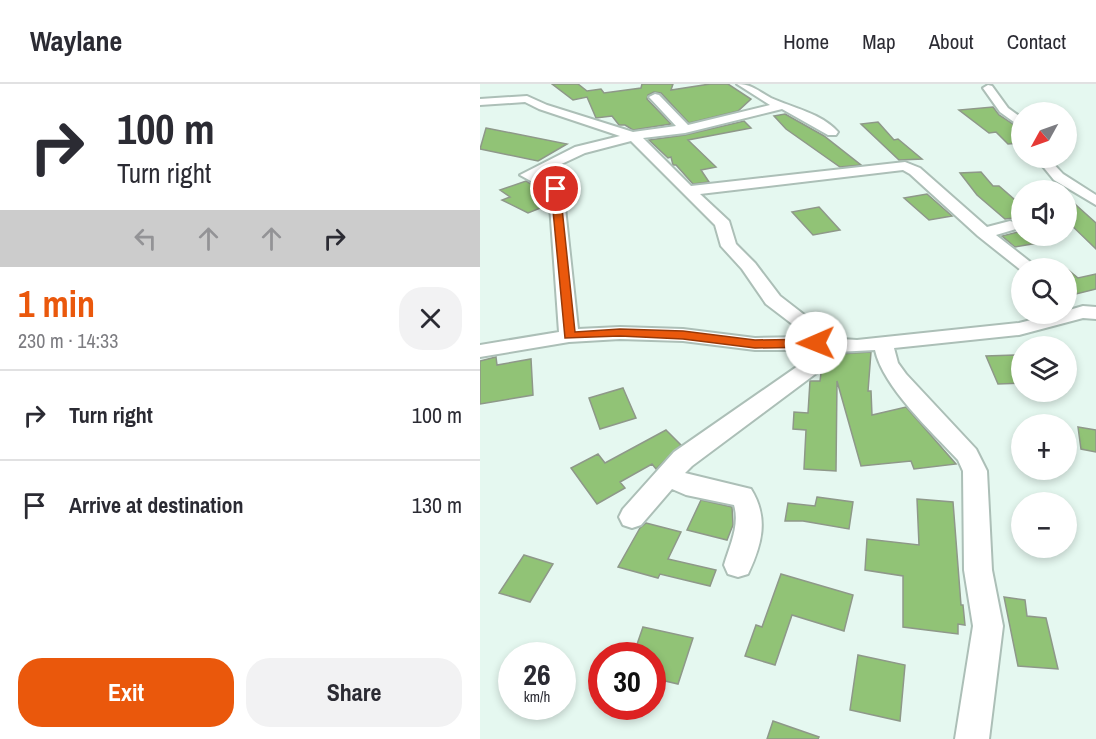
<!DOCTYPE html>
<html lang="en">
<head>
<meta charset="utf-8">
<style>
  body { margin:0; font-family:"Archivo Narrow",sans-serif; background:#f2f2f3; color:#2b2b33; height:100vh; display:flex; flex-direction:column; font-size:22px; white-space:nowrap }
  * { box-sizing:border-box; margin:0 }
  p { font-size:20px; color:#7c7c81 }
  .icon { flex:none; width:33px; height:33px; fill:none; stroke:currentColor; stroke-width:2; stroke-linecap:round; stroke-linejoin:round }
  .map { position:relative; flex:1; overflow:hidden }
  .drawer { display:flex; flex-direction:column; background:#fff; width:480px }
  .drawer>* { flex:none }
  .top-card { background:#fff; color:#2b2b33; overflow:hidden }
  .needle { width:39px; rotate:230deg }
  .fabs { position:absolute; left:531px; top:18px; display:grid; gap:12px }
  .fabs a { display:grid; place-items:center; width:66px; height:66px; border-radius:50%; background:#fff; box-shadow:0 3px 9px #0003; font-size:30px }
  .speed { position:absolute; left:18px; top:558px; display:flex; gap:12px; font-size:30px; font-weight:700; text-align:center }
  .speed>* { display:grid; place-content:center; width:78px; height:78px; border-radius:50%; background:#fff; box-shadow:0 3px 9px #0003; line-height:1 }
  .speed small { font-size:15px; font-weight:400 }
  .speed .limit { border:9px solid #d22; background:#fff; color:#111 }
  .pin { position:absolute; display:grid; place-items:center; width:51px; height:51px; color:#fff; margin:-26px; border:3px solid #fff; border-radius:50%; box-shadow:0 2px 6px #0007 }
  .me { position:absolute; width:66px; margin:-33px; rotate:269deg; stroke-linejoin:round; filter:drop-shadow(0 0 4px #0008) }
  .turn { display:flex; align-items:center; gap:21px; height:126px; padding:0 18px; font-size:27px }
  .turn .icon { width:78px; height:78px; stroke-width:2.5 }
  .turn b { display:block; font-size:42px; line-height:51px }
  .lanes { display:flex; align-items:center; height:57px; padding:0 18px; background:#0003; justify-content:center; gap:30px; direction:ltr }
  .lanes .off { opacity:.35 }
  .round { display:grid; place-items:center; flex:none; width:63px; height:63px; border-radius:24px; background:#f2f2f3 }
  .head { display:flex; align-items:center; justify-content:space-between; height:102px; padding:0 18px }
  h1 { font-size:36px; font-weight:700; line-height:45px; color:#ea580c }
  .action { display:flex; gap:12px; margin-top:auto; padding:12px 18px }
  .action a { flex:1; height:69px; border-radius:24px; background:#ea580c; color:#fff; font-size:24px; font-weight:700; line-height:69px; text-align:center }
  .action a+a { background:#f2f2f3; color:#2b2b33 }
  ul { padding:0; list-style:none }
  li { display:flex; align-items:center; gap:18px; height:90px; padding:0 18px; border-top:2px solid #e1e1e2 }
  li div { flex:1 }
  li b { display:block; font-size:22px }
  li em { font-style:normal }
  header { display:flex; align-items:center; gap:36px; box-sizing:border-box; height:84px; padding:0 30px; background:#fff; border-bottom:2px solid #e1e1e2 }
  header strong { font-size:28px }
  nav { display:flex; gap:33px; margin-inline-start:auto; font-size:21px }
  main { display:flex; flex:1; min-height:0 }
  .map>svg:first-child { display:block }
</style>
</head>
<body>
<header>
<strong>Waylane</strong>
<nav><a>Home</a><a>Map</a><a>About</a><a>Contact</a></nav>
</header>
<main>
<section class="drawer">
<div class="top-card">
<div class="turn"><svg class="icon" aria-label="right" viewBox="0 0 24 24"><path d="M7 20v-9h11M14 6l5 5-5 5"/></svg><div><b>100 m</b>Turn right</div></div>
<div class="lanes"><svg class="icon off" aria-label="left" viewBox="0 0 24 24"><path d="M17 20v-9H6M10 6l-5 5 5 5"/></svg><svg class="icon off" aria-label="ahead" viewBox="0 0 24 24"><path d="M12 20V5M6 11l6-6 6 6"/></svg><svg class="icon off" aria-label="ahead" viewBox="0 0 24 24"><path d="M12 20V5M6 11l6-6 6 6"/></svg><svg class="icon" aria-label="right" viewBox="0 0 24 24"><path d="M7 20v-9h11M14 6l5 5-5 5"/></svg></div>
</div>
<div class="head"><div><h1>1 min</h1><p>230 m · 14:33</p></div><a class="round"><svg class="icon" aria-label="close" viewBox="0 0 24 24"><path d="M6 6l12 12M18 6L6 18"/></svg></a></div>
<ul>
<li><svg class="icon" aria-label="right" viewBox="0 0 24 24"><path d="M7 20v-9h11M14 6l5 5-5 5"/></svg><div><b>Turn right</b></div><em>100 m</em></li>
<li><svg class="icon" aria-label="arrive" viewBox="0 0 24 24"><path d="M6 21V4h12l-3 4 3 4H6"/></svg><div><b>Arrive at destination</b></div><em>130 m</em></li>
</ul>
<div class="action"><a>Exit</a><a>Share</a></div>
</section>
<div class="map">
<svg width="616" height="655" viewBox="0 0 616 655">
  <rect width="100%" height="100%" fill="#e5f8f0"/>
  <!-- building -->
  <path fill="#91c376" stroke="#8e9889" stroke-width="1.5" d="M72,0H98L107,7L121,5L124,9L161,4L162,0H193L191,6L230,0H248L271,15L258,27L209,39L181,9L174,8L168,11L167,15L191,40L153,46L145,41H139L132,32L116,34L107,13L93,16Z
    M513,23L519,31L542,46V59L528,60L516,48L509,49L479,26Z
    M305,30L344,52L381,81L360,83L306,45L294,32Z
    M264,37L271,44L208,56L236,83L221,86L229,98L213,100L196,81H193L191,73L188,74L169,56L205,51Z
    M398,38L414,56L418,55L442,75L419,76L381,40Z
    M6,44L87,60L58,77L0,65Z
    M501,88L513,102H519L542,122V133L525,135L497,111L480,89Z
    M46,97L67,110L68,121L48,129L22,116L30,113L20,106Z
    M447,110L472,132L449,136L424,114Z
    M586,112L616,139V165L586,136Z
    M339,123L360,146L333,151L312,128Z
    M542,147V152H549L558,159L535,163L522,152Z
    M586,184L598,194L616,190V205L592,211L586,206Z
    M391,268L388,307H391L392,331L426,323L476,380L434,385L431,377L381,382L357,297L356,387L324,385L326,346L313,345L314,328L328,329L330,297H340L341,289L358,270Z
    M535,271L542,284V299L518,300L506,272Z
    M16,273L17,281L51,275L53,311L0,320V277Z
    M143,304L156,334L120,345L109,314Z
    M598,343L616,346V368L601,365Z
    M186,346L201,361L176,385L172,380L140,398L145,404L117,420L91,384L118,370L125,379Z
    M337,413L373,418L369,445L323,437H305L308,419L335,422Z
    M437,415L473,418L481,521H483L485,541L478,540V550L423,543V492L385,486L387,455L439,461Z
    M221,416L252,423L253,441L247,456L207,446Z
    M166,439L201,448L188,475L236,486L230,502L180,490L178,494L138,483L160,444Z
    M44,471L73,480L50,518L19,509Z
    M301,490L373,511L364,547L312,531L295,581L265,572L276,541L282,543Z
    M524,513L545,516L547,532L566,534L578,585L538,582Z
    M163,543L213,554L198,600L172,594V572H153Z
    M378,571L425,581L420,637L370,626Z
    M293,637L339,653L338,655H287Z"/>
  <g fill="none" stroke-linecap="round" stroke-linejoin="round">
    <!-- minor casing -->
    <g stroke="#acbfb7" stroke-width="4">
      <path id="minor" d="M257,0C272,0 278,7 291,14C313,24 341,29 358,48L356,51H348L302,25L205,49L163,54L211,102L425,78L440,84L507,143L530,137L536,139L538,142L536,145L516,151L558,184H542V187L498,152L430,90L423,86L220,110L249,137L256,160L275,179L300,212L340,243L345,254L377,256L539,239L575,230H586V227L603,222L616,223V235L603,234L539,251L414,264L418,279L426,290L496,365L507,387L512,486L523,542L509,655H475L493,542L484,486L483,387L478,376C452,348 403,303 395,266L357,268L342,285L212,382L205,389L271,405C289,434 282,460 268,490L258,493L248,490L244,481C250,461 260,441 254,421L206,411L192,405L161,441L152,444L143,441L139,433L143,425L194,368L328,275L337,266H275L203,257L140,255L89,258L0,273V261L79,248L69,107L40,91L95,63L140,52L59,25L45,18L0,21V15L47,12L67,21L153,48L196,42L169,13L175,10L179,11L208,41L290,21ZM151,57L235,141L241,162L262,185L286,220L324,249L325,253L275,254L203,245L140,243L98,245L83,105L58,91L105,69Z
        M508,1L512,2L528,24L542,34V44L520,28L503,4Z
        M556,74H568L583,90L616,111V121L574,96Z"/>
    </g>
    <!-- minor -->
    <use href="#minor" fill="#fff" fill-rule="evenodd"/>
  </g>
  <!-- route -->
  <path fill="#ea580c" stroke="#983908" stroke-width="1.5" d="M76,103L80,105L95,248L140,245L203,247L275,256L336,255L343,259L336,263L275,264L203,255L140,252L85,254L71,105Z"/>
</svg>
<div class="fabs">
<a><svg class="needle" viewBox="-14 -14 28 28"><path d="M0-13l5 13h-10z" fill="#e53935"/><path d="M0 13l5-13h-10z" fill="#7c7c81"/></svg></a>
<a><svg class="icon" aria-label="sound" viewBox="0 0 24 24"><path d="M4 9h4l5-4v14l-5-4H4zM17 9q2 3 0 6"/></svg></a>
<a><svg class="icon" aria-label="search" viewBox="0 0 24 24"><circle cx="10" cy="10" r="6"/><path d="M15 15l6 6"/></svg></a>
<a><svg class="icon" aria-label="layers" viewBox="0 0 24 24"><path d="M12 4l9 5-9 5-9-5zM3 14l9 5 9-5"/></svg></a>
<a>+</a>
<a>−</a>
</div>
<div class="speed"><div>26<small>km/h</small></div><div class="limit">30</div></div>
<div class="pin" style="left:76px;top:105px;background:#d93025"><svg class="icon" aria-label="arrive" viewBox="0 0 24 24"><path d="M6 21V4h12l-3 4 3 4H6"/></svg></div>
<svg class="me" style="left:336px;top:259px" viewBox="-20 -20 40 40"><circle r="19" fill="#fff"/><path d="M0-13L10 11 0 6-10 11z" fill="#ea580c"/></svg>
</div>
</main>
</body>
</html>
